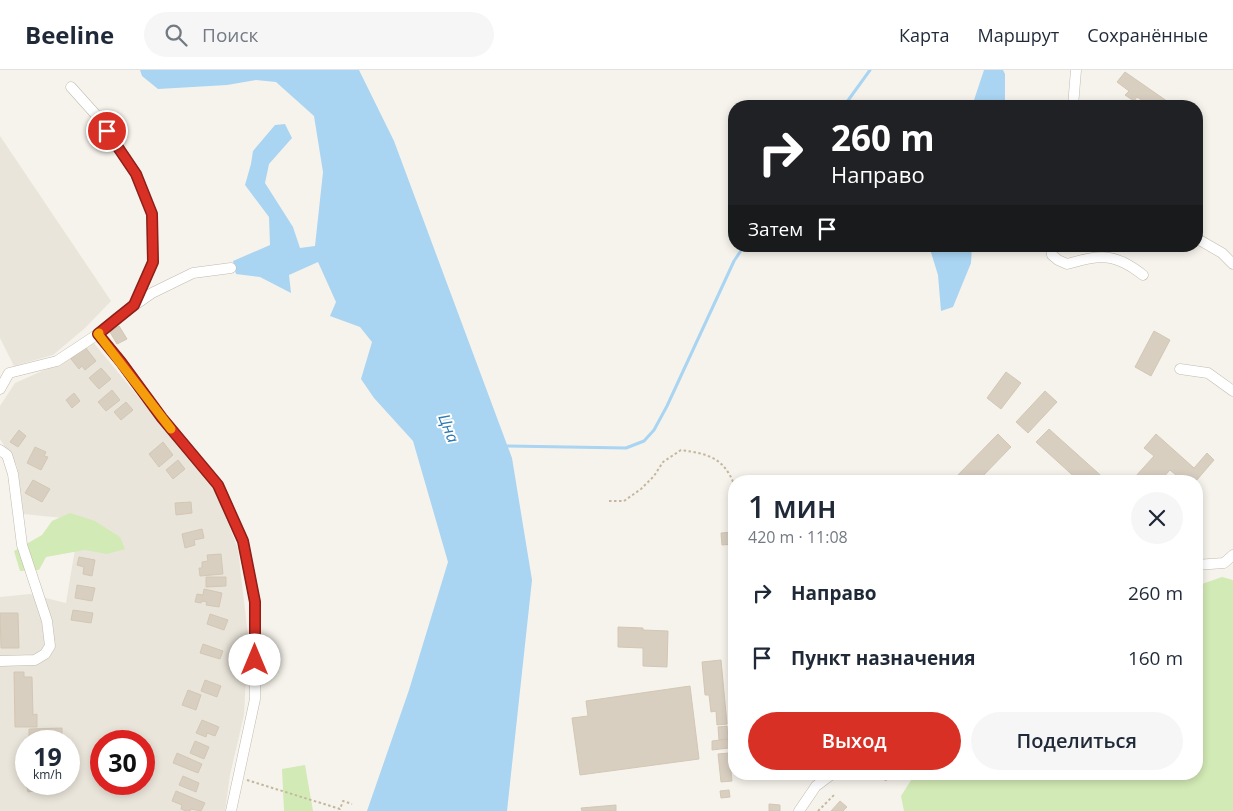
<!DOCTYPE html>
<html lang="ru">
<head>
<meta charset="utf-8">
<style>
  body { margin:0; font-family:"Open Sans",sans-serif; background:#f6f6f7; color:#1f2937; height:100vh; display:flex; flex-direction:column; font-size:19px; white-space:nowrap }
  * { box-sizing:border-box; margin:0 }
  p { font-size:16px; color:#747a83 }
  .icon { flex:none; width:28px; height:28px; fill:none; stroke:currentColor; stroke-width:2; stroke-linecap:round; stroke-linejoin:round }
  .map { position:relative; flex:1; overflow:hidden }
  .sheet { position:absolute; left:728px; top:405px; width:475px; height:305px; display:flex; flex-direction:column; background:#fff; border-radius:20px; box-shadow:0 2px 8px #0003 }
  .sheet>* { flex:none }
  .hud { position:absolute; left:728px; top:30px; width:475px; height:152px; border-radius:20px; box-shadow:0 2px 8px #0003; background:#202124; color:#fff; overflow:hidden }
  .speed { position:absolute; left:15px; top:660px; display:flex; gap:10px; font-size:25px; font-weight:700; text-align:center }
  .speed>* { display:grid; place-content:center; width:65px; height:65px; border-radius:50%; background:#fff; box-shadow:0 2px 8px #0003; line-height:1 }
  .speed small { font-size:12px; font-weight:400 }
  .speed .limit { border:8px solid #d22; background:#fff; color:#111 }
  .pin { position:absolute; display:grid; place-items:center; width:42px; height:42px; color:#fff; margin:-21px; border:2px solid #fff; border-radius:50%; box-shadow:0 1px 5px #0007 }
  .me { position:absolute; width:55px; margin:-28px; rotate:0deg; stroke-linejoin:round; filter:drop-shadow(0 0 4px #0008) }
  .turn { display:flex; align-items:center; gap:18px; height:105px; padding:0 20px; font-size:22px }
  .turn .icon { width:65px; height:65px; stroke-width:2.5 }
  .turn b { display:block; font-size:35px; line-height:42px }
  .then { display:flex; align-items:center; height:48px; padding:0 20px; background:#0003; gap:10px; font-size:19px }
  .round { display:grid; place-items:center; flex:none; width:52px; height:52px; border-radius:26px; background:#f6f6f7 }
  .headline { display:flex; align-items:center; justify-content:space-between; height:85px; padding:0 20px }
  h1 { font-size:30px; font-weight:600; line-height:38px }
  .action { display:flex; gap:10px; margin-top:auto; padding:10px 20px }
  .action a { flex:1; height:58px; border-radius:30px; background:#d93025; color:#fff; font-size:20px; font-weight:600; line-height:58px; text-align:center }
  .action a+a { background:#f6f6f7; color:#1f2937 }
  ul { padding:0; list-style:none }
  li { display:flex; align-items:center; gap:15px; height:65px; padding:0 20px }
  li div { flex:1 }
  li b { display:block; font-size:19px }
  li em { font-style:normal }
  header { display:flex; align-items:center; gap:30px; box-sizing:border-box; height:70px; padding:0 25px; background:#fff; border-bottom:1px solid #e0e1e3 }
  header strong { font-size:24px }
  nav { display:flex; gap:28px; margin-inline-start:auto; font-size:18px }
  .search { width:350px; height:45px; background:#f6f6f7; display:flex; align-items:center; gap:12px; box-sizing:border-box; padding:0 18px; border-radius:28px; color:#747a83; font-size:19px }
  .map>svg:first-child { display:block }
</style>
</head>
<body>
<header>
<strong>Beeline</strong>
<div class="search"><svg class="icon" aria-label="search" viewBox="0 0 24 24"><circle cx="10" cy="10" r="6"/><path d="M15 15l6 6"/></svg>Поиск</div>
<nav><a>Карта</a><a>Маршрут</a><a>Сохранённые</a></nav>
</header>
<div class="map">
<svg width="1233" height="741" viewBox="0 0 1233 741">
  <rect width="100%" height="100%" fill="#f6f3ec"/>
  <!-- residential -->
  <path fill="#eae5da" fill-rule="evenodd" d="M0,66L111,231L85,258L53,285L14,296L0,268Z
    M93,272L216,421L238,479L248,566L244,645L230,705L225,741H0V527L30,524L66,533L74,485L83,450L23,444L17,396L0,369V336L15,313L49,298ZM26,671H69V714H26ZM101,671H144V714H101Z"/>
  <!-- green -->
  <path fill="#d2eab5" d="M70,443L95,451L120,467L125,479L107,484L85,480L46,487L39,500L20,501L14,481L42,465L52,451Z
    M1222,507L1233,510V741H904L901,726L915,704H1196V516Z
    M305,695L313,741H284L282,699Z"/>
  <!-- water -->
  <path fill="#a9d4f2" d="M140,0H359L394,71L512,388L532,510L507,741H367L409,620L448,492L413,371L374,328L361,309L372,272L360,257L330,246L336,232L318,192L289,205L291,223L260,207L236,204L233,191L270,175L269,147L245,115L251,94L253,81L275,55L285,54L292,68L269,94L265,113L293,157L300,178L315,176L323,102L314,46L276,12L256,10L227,15L158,19L142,6Z
    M984,0H1003L1005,4V36H972Z
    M929,176H972L971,193L953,237L941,241L938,205Z"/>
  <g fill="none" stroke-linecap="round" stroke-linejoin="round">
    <!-- stream -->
    <path stroke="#a9d4f2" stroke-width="3" d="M844,36L870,0
      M506,376L626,378L644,371L654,360L667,336L734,191L744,176"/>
  </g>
  <!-- building -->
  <path fill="#d8cfc1" stroke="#d3c7b4" d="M1125,2L1174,36H1151L1137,27L1134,31L1125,25L1129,21L1117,12Z
    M119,256L127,269L117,274L110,262Z
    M1154,261L1170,270L1151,306L1135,297Z
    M85,277L96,291L85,300L82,296L79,299L71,289Z
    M101,298L111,309L99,319L89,308Z
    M1006,302L1021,313L1001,339L987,328Z
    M112,320L120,330L106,341L98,332Z
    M1045,321L1057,332L1028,363L1016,352Z
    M74,323L80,331L72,338L66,330Z
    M126,332L133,340L121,350L114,342Z
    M1049,359L1107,411H1079L1036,372Z
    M19,360L26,366L18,377L10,372Z
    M998,364L1011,377L978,411H954L953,410Z
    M1156,364L1194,398L1207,383L1214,390L1196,411H1183L1170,400L1160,411H1140L1135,407L1154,386L1144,378Z
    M163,372L173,385L159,397L149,384Z
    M35,377L46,382L44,386L48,387L41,400L27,393Z
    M178,390L185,399L173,409L166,400Z
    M33,410L50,419L42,432L25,423Z
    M191,432L192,443L176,445L175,433Z
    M202,459L204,468L194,470L195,475L185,478L182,464Z
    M734,462V474L722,475L721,463Z
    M221,484L223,504L200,506L199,498H202V492L208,491L207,485Z
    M79,487L95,490L92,506L83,504L84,497L77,495Z
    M206,507H226V516L206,517Z
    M77,515L95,518L92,531L75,528Z
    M204,519L222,523L219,537L206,535L207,532L202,531L201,533L195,532L197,524L203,525Z
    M73,540L93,543L91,553L71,550Z
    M0,543H18L19,578H1Z
    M210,544L228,550L224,560L207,554Z
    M618,557L643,558V560L668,561L667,597L643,596V578L618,577Z
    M203,574L223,581L220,589L200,583Z
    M721,590L727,654L717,655L716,641L711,642L709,625H705L702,592Z
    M14,602H24V607H32L33,645L37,644V657H15Z
    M205,610L221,616L217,627L201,621Z
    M690,616L699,689L580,705L572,648L588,646L586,631Z
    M188,620L201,625L196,640L182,635Z
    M202,650L219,657L215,666L207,663L206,667L196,663Z
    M727,656L728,669L719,670L718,657Z
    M62,658V667H58V671H29V659Z
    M728,669L729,678L712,680V671Z
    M195,671L209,677L204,689L190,683Z
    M177,683L202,694L198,703L173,693Z
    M729,683L732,711L721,712L718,684Z
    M26,699V714H44L45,719L28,722L23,700Z
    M877,704H891L886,711L877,705Z
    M183,706L199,713L196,722L179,715Z
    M729,720L730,727L721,728L720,721Z
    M176,721L205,733L201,741L191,739L190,741H186L181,739L182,735L172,731Z
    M840,731L847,737L843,741H831Z
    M769,734L780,735V741H769Z
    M616,735V741H582L581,738Z"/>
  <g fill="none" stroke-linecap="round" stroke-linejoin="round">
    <!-- minor casing -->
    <g stroke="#c2bbae" stroke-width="11">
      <path id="minor" d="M71,17L97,46L136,104L152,144L153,192L135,234
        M1073,36L1076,0
        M1196,168L1222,183L1233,194
        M1051,176L1052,185L1058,190L1067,194C1100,185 1114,182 1143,205
        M98,264L121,292L162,348L218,415L243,471L255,532V629L231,741
        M1180,299L1208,303L1233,321
        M0,319L9,303L57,291L98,264L118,247L152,223L193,203L231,198
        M0,380L7,385L13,404L22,475L47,551L50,576L45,584L35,590L0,591
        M1196,495L1224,493L1233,485
        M799,741L816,716L832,704"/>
    </g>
    <!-- path -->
    <path stroke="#c4b79f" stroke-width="2" stroke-dasharray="2.5 2.5" stroke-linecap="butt" d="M609,431H624L641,419L654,406L663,392L681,380C708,384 723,387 734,414
      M247,710L340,739L343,731L352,734
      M818,741L835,724"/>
    <!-- minor -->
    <use href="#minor" stroke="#fff" stroke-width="10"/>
  </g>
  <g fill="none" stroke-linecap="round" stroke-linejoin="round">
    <!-- route casing -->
    <g stroke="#8d1f18" stroke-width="12">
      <path id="route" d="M107,61L136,104L152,144L153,192L134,235L98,264L121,292L162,348L218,415L243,471L255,532V590"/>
    </g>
    <!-- route -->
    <use href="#route" stroke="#d93025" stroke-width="9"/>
    <!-- slow -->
    <path stroke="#f59e0b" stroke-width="9" d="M99,263L98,264L171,359"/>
  </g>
  <g text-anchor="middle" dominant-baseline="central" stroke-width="4" stroke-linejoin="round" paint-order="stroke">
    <!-- water labels -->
    <g font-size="16" font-style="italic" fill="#2e7ab2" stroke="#fff">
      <text transform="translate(449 358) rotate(68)">Цна</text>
    </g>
  </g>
</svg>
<div class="speed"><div>19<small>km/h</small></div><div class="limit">30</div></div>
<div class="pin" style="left:107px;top:61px;background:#d93025"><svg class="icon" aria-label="arrive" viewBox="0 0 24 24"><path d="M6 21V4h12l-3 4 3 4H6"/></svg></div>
<svg class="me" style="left:255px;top:590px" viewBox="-20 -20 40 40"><circle r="19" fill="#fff"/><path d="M0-13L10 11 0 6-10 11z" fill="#d93025"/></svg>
<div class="hud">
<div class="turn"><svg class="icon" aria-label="right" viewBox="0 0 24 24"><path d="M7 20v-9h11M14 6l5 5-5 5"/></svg><div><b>260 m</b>Направо</div></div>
<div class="then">Затем<svg class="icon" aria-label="arrive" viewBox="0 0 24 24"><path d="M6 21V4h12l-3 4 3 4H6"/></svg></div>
</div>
<section class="sheet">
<div class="headline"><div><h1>1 мин</h1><p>420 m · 11:08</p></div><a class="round"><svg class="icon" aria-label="close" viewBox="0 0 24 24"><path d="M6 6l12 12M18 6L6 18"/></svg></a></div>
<ul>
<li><svg class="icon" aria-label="right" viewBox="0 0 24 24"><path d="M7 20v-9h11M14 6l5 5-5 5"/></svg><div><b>Направо</b></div><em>260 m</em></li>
<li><svg class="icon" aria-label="arrive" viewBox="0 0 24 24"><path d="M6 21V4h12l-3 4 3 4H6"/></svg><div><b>Пункт назначения</b></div><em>160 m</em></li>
</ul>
<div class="action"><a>Выход</a><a>Поделиться</a></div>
</section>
</div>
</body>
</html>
